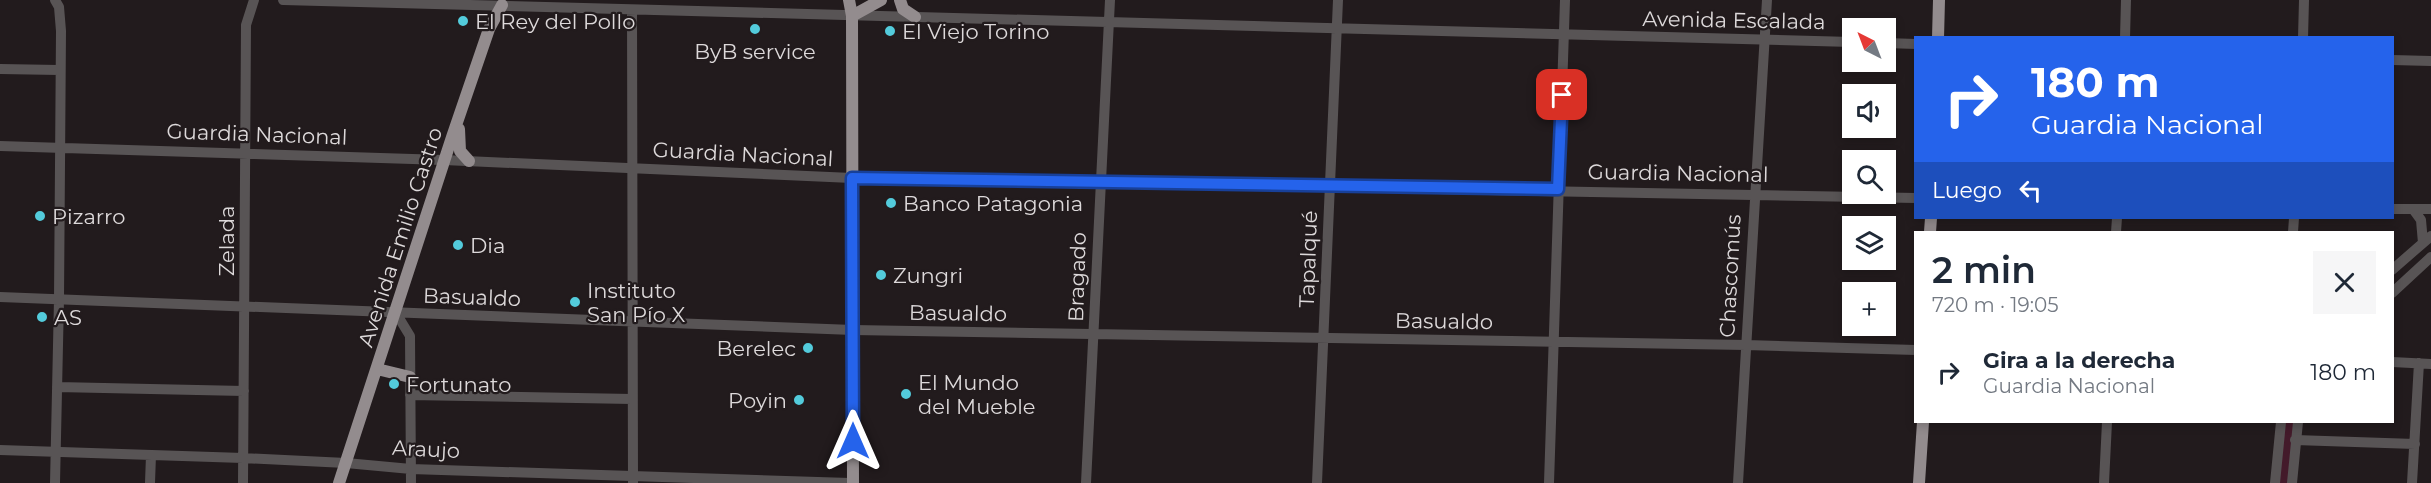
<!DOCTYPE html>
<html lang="es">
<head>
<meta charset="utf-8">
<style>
  body { margin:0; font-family:Montserrat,sans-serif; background:#f6f6f7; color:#1f2937; height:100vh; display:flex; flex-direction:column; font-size:22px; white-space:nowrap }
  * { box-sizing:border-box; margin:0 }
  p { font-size:20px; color:#747a83 }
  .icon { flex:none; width:33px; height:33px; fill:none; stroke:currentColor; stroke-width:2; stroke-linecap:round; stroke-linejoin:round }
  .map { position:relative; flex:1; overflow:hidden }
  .side { position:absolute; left:1914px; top:231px; width:480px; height:192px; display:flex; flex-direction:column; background:#fff; border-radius:0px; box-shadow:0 3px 9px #0003 }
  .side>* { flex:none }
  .banner { position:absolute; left:1914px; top:36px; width:480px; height:183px; border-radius:0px; box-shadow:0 3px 9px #0003; background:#2563eb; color:#fff; overflow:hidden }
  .needle { width:39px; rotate:318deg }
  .buttons { position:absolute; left:1842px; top:18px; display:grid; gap:12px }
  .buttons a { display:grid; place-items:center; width:54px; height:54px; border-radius:0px; background:#fff; box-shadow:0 3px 9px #0003; font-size:30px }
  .pin { position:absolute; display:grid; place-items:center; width:51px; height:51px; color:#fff; margin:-26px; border-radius:12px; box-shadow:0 3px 9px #0006 }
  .me { position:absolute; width:66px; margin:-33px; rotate:0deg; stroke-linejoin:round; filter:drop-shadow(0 0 4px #0008) }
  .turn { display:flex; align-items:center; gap:21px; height:126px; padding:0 18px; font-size:27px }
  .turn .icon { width:78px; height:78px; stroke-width:2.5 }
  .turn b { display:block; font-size:42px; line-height:51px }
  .then { display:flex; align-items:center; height:57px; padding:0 18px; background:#0003; gap:12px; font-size:22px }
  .round { display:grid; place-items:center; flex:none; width:63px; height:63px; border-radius:0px; background:#f6f6f7 }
  .head { display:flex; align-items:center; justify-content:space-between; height:102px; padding:0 18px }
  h1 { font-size:36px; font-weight:600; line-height:45px }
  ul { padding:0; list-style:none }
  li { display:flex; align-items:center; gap:18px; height:78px; padding:0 18px }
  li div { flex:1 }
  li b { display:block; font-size:22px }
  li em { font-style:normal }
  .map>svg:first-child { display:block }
</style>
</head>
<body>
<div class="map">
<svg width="2431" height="483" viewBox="0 0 2431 483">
  <rect width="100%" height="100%" fill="#221b1d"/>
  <!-- green -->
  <path fill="#431a2a" d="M2285,422H2294L2288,483H2279Z"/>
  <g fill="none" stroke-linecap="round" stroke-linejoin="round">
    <!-- minor -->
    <path stroke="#585455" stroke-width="10" d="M283,0L1852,42
      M632,10L633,483
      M2125,38L2126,0
      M2303,38L2304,0
      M1886,43L1916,44
      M2392,60L2431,61
      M0,69L59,70
      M0,146L444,160L852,178L1916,198
      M2392,209H2431
      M2413,209L2421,220L2423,243
      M2116,232L2117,218
      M2293,232L2294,218
      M2392,270L2431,236
      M2392,293L2431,257
      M0,297L853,330L1746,345L1916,350
      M396,313L410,336L411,483
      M2392,362L2431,364
      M57,387L244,391
      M410,395L632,399
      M2295,440L2415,444
      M0,450L243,458L346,463L411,469L850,483
      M55,483L59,299L61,31L59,7L55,0
      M150,483L151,455
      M243,483L246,25L254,0
      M1086,483L1110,0
      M1317,483L1338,0
      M1549,483L1565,0
      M1738,483L1767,0
      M2104,483L2107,422
      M2275,483L2281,422
      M2292,483L2298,422
      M2412,483L2419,363"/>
    <!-- major -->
    <path stroke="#938c8e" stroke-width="12" d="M849,0L852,16L853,483
      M900,0L903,9L915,17
      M852,16L881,0
      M1938,38L1939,0
      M459,129L460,151L469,161
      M1930,232L1931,218
      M377,369L410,377
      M339,483L452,137L489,29L502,5
      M1919,483L1923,422"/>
  </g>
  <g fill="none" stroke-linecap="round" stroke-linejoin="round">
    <!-- route casing -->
    <g stroke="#184099" stroke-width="15">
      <path id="route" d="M853,441L852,178L1558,189L1562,95"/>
    </g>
    <!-- route -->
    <use href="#route" stroke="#2563eb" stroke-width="10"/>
  </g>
  <!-- markers -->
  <g fill="#53cbdb" stroke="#221b1d" stroke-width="2">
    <circle cx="463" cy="21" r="6"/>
    <circle cx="755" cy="29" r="6"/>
    <circle cx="890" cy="31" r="6"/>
    <circle cx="891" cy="203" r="6"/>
    <circle cx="40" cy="216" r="6"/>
    <circle cx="458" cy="245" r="6"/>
    <circle cx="881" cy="275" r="6"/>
    <circle cx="575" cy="302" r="6"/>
    <circle cx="42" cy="317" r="6"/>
    <circle cx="808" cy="348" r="6"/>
    <circle cx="394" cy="384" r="6"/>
    <circle cx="906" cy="394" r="6"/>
    <circle cx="799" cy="400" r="6"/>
  </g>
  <g text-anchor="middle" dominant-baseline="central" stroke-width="4.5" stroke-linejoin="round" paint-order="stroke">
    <!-- street labels -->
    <g font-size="21" fill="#ddd9da" stroke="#221b1d">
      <text transform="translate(1734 20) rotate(1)">Avenida Escalada</text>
      <text transform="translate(257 134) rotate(2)">Guardia Nacional</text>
      <text transform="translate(743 154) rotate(3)">Guardia Nacional</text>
      <text transform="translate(1678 173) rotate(1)">Guardia Nacional</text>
      <text transform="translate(400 237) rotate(-72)">Avenida Emilio Castro</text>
      <text transform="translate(226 241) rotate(-90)">Zelada</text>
      <text transform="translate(1308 259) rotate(-88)">Tapalqué</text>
      <text transform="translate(1730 276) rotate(-87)">Chascomús</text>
      <text transform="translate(1077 277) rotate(-88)">Bragado</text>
      <text transform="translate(472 297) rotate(2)">Basualdo</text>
      <text transform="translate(958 313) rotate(1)">Basualdo</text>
      <text transform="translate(1444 321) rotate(1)">Basualdo</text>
      <text transform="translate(426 449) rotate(3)">Araujo</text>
    </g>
    <!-- poi labels -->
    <g font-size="21" fill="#ddd9da" stroke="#221b1d" text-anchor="start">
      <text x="475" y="21">El Rey del Pollo</text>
      <text x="902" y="31">El Viejo Torino</text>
      <text x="755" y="51" text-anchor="middle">ByB service</text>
      <text x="903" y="203">Banco Patagonia</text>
      <text x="52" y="216">Pizarro</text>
      <text x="470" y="245">Dia</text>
      <text x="893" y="275">Zungri</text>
      <text x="587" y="290">Instituto<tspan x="587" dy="24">San Pío X</tspan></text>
      <text x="54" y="317">AS</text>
      <text x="796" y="348" text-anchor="end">Berelec</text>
      <text x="918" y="382">El Mundo<tspan x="918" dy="24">del Mueble</tspan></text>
      <text x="406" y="384">Fortunato</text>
      <text x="787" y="400" text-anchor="end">Poyin</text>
    </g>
  </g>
</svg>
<div class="buttons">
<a><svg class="needle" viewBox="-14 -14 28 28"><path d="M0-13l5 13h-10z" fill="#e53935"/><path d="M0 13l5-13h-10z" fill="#747a83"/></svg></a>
<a><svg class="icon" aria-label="sound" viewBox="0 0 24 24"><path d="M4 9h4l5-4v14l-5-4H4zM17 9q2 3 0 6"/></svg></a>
<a><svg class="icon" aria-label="search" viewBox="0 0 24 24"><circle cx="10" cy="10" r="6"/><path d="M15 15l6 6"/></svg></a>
<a><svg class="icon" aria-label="layers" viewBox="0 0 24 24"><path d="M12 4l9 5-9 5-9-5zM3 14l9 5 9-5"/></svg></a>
<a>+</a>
</div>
<div class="pin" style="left:1562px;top:95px;background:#d93025"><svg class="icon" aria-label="arrive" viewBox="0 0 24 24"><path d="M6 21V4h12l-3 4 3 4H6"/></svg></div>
<svg class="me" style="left:853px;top:441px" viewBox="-20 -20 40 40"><path d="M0-17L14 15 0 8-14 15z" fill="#2563eb" stroke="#fff" stroke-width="4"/></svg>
<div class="banner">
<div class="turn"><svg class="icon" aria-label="right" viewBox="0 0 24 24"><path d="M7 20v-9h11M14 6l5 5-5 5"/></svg><div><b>180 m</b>Guardia Nacional</div></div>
<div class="then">Luego<svg class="icon" aria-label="left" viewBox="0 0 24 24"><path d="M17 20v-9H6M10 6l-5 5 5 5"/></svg></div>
</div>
<section class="side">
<div class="head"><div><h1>2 min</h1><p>720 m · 19:05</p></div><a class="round"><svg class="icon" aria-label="close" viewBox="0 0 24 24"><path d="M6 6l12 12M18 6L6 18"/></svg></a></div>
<ul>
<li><svg class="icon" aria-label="right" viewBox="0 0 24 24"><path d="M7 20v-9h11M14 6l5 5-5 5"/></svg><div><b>Gira a la derecha</b><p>Guardia Nacional</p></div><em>180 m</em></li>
</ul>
</section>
</div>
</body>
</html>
